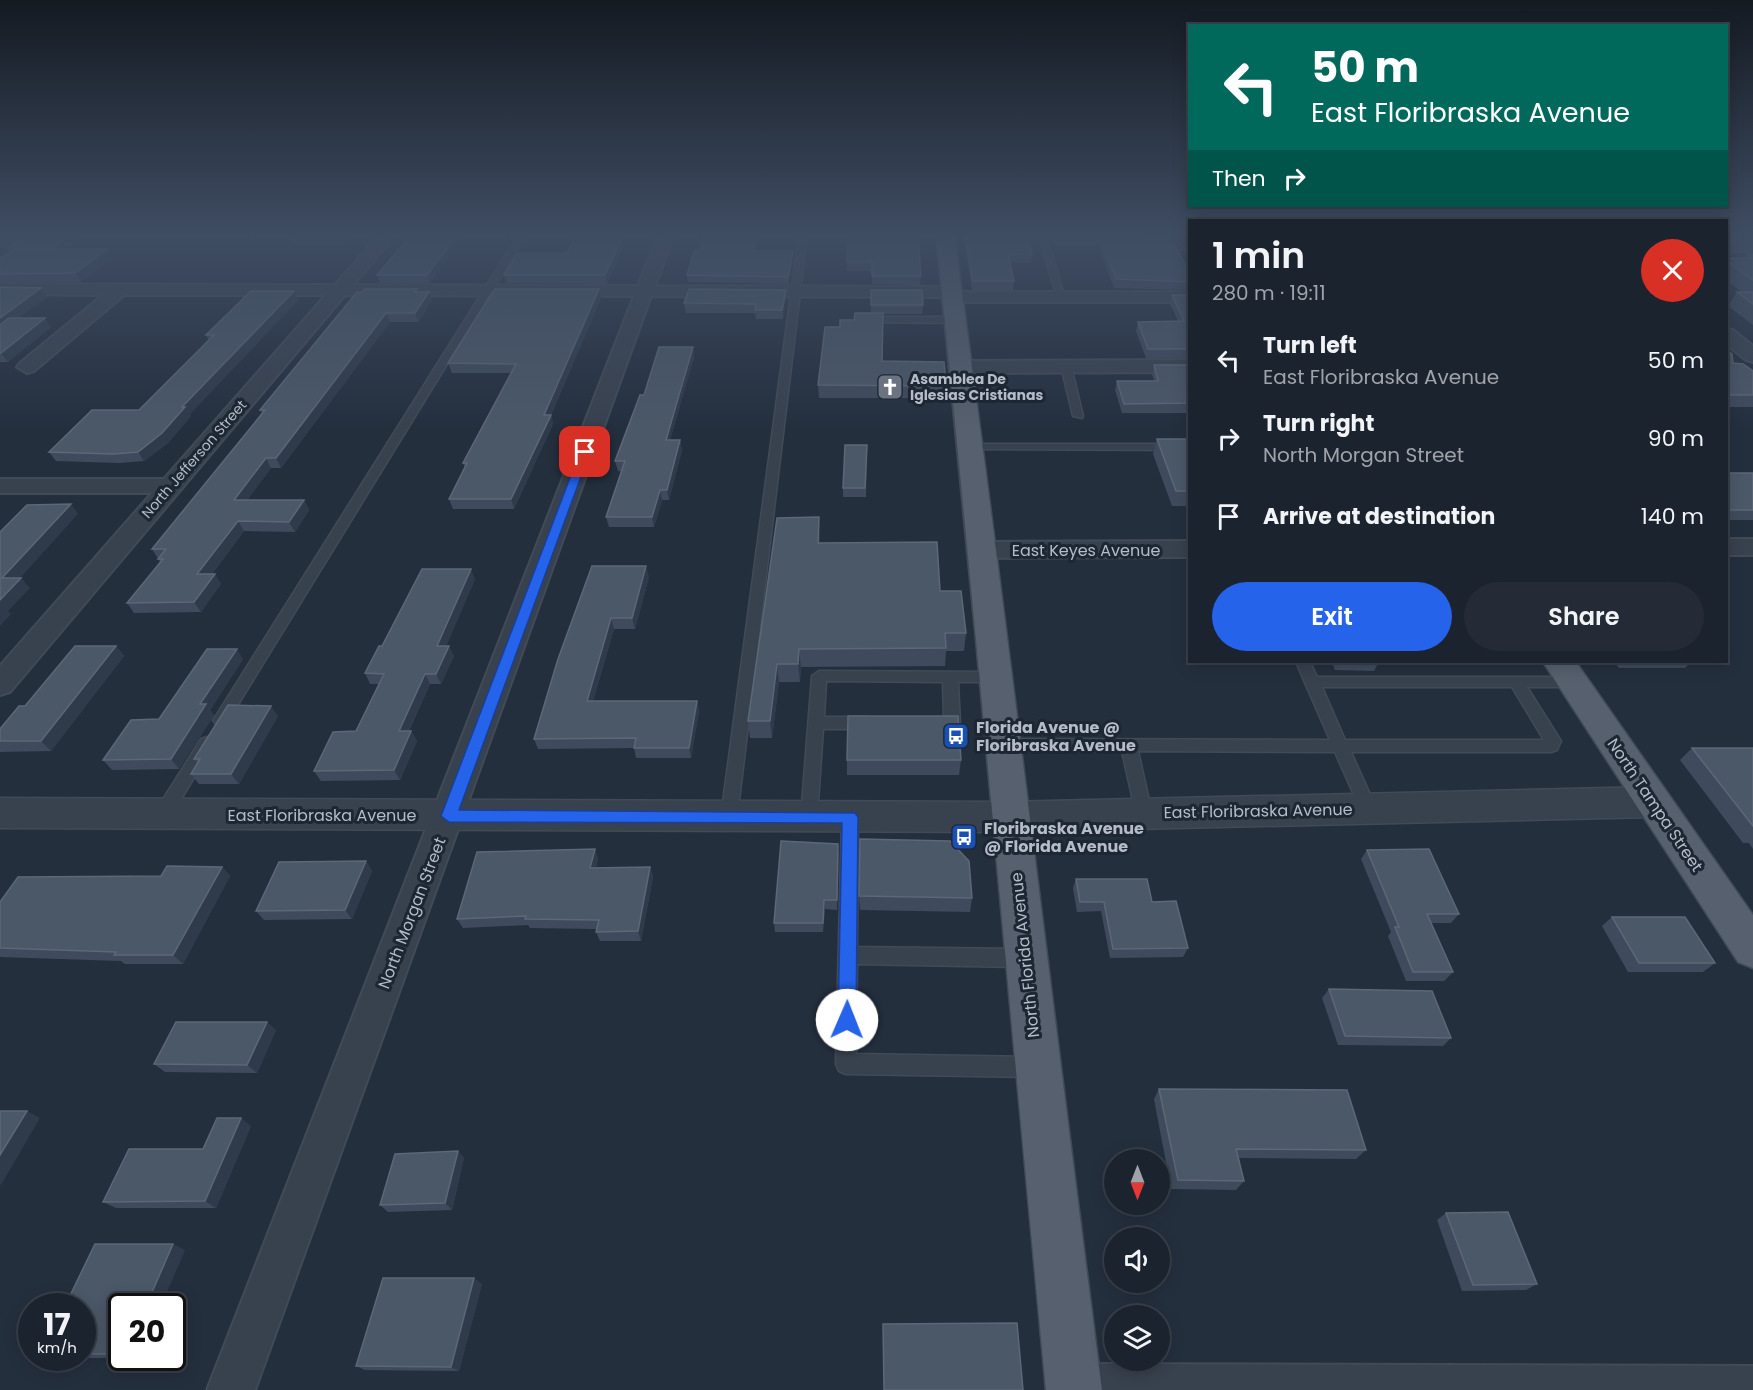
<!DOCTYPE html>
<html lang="en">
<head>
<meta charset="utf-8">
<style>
  body { margin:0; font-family:Poppins,sans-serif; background:#242b36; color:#f1f3f6; height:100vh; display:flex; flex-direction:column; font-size:22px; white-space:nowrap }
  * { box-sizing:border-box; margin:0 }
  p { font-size:20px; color:#a0a4aa }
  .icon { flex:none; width:33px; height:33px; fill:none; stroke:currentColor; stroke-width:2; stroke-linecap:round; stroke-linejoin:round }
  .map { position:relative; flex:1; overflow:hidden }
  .drawer { position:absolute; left:1188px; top:219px; width:540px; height:444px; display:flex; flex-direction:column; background:#1b232e; border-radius:0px; box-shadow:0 3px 15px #0003,0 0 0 2px #39404a }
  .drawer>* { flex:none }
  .top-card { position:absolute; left:1188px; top:24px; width:540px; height:183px; border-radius:0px; box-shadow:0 3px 15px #0003,0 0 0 2px #39404a; background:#00695c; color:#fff; overflow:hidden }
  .needle { width:39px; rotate:180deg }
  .buttons { position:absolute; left:1104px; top:1149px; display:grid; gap:12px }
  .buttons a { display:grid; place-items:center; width:66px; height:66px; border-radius:50%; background:#1b232e; box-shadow:0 3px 15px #0003,0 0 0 2px #39404a; font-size:30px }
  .speed { position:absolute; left:18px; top:1293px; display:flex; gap:12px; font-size:30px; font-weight:700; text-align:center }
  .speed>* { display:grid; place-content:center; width:78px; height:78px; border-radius:50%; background:#1b232e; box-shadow:0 3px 15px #0003,0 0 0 2px #39404a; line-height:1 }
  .speed small { font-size:15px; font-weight:400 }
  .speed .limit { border:3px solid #111; border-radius:9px; background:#fff; color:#111 }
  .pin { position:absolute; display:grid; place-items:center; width:51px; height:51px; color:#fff; margin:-26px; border-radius:12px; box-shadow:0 3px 9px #0006 }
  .me { position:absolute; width:66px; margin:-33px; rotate:1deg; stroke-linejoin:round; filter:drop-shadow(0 0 4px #0008) }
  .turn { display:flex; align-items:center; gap:21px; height:126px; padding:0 24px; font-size:27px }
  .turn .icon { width:78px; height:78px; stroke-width:2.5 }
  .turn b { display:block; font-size:42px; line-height:51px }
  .then { display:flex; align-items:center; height:57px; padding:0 24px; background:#0003; gap:12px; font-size:22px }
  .round { display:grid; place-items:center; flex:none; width:63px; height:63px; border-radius:32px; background:#242b36 }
  .overview { display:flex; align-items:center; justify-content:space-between; height:102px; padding:0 24px }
  h1 { font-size:36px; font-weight:600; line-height:45px }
  .cta { display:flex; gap:12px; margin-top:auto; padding:12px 24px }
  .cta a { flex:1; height:69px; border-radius:36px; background:#2563eb; color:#fff; font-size:24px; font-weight:600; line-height:69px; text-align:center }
  .cta a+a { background:#242b36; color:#f1f3f6 }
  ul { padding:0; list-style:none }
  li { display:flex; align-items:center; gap:18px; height:78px; padding:0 24px }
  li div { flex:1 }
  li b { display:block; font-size:22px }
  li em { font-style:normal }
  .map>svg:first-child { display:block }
</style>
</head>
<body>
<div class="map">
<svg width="1753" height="1390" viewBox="0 0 1753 1390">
  <rect width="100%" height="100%" fill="#242f3e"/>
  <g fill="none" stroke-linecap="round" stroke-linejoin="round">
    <!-- service casing -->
    <g stroke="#414a57" stroke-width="3">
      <path id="service" d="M519,234H527L226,724H216L213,720L216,716Z
        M799,234H807L737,817L735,822L729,824L723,822L721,817Z
        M1038,234H1046L1065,299L1057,297Z
        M1157,244H1190V250L1154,249V245Z
        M864,317H954L959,320L954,323L861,322V318Z
        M1066,363L1071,366L1083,416L1082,418L1073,416L1061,366Z
        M969,444H1190V450L965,449L963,447Z
        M1296,662H1310L1317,677H1572L1579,682L1572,687H1527L1561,741L1557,750L1551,752H1351L1376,808L1374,813L1368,815L1362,813L1335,752L1138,751L1152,814L1150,819L1144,821L1138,819L1136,814L1122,751H1002L996,749L994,745L996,741L1002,739L1330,740ZM1322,687H1512L1544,740H1345Z
        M819,671L996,672L1003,677L996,682H958L960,724L957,728C950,730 943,730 936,728L933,724L936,720L944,718L943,682L826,681L824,717H866L871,719L874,723L871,727L866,729H823L817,817L815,822L809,824L803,822L801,817L812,676Z
        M207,737L213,739L215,743L169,819L163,821L157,819L155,814L157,809L201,739Z
        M850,810L856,812L858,817L857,947L1025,949L1032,952L1034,958L1032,964L1025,967L857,964L856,1054L1034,1057L1041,1060L1044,1067L1041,1074L1034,1077L846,1074L839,1071L836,1064L842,817L844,812Z"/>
    </g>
    <!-- minor casing -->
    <g stroke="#414a57" stroke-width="4">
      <path id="minor" d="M0,234H20L0,246Z
        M380,234H396L353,285L638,286L658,234H674L655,286L951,287L960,292H1190V302H952L943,297L651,296L255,1390H207L634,296L345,295L10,692L0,695V666L152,493H0V479H164L326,295H124L34,371L27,373L17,367L20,363L103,295L0,294V284L335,285Z
        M1726,329L1733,330L1753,346V362L1746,360L1726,344Z
        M1190,360V372L959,373L949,367L959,361Z
        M1726,539H1753V555H1726Z
        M1190,541V557L983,558L974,555L971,550L974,545L983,542Z
        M1073,1364L1753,1366V1390H1050L1056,1371Z"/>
    </g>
    <!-- tertiary casing -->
    <g stroke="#414a57" stroke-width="3">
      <path id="tertiary" d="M1652,787L1665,792L1670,802L1665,812L1652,817L1009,832L0,828V798L1009,802Z"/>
    </g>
    <!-- primary casing -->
    <g stroke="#414a57" stroke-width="3">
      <path id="primary" d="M936,234H954C1007,619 1052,1005 1102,1390H1046C1009,1005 976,619 936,234Z
        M1543,662H1576L1753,915V968L1738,962Z"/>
    </g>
    <!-- service -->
    <use href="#service" fill="#38414e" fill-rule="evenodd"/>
    <!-- minor -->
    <use href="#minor" fill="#38414e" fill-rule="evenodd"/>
    <!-- tertiary -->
    <use href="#tertiary" fill="#38414e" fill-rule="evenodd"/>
    <!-- primary -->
    <use href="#primary" fill="#56606e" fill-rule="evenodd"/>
  </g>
  <!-- wall -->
  <path fill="#3f4b5c" d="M27,234H86L65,249L112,258L81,282H0V258L9,252L6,248Z
    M357,234L347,245H293L289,236Z
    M454,234L453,235L459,242L430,283H380L377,275Z
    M630,234L607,284L507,283L504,275Z
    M811,234H923V239H918L921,276L920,285L872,284V271H847L848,239H811Z
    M965,234H1028L1032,254L1031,263H1010L1014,281L1013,290H972L964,239Z
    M1051,234H1169L1167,242H1144L1190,273V290L1114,288L1098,246H1055Z
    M1726,234H1753V253H1726Z
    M758,241L756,251L793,259L789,284L688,282L687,275L699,251Z
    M1747,254H1753V325L1728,306L1737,292H1742L1726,281V265L1731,258H1745Z
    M0,287L41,288L47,297L18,318L51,327L8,362H0Z
    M417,289L418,292H429L432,301L418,322H390L281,468H271L247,500H304L309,510L295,532L244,531L212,574L221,584L201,612L134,613L127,603L160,562L152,549L262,413L260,410Z
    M599,289L601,298L551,415L553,424L514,509H453L449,499L465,468L463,463L511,373H452L448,363Z
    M786,290V299L783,319H756L755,313H686L684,303Z
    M871,290L923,305L922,314H883V361L946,386L945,398H819L818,385L840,327L871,313Z
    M294,291L298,300L190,414L191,416L168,443L144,461L119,463L56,461L49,452L139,410L209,341L206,335Z
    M1172,295H1190V358H1146L1136,331L1138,322L1178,321L1170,304Z
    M693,347L694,357L670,440H680L682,450L669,500H662L654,527H609L606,517L621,471H618L615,461L644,395Z
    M1726,350L1733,363L1753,371V407H1726Z
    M1154,365H1190V413H1122L1115,390L1117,381H1154L1152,374Z
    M1157,439H1190V506H1172L1153,454Z
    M867,445L866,497H843V488Z
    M1726,473H1753V520H1726Z
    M820,535L819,543L940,591L966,633L964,651H946L945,666L801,667L800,682H779L772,738H750L748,721Z
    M649,577L635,629H614L593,701H697L699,711L691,758H636L634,748L538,749L534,739L558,659Z
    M475,579L446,646L454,656L441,684H430L409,731H411L417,741L400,780L321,781L314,771L356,731L380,684H370L365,673L382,646Z
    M116,646L124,656L51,751L0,752V729Z
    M243,659L210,710L214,715L179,769L112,770L103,760Z
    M1332,662H1379L1374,671L1335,670Z
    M1614,662H1691L1685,668H1619Z
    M278,716L239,784H199L191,774L198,763L194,759Z
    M1692,748H1753V849L1749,843H1743L1680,760Z
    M847,760H961L959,775H847Z
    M595,849L598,859L596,868L650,867L653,877L641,941H600L596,932L597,929L530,928L528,925L463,928L457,919Z
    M1367,850L1459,914L1451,923H1431L1453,972L1444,981H1406L1388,936L1391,932L1361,859Z
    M839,854L837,910L825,909L823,932H775L774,923Z
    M366,861L372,871L352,919L264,920L256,911Z
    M222,867L230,876L183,964H125L121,961L0,957V902Z
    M1076,879L1188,948L1183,957L1110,958L1101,911L1077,912L1073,888Z
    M859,896L972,898L970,912L860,910Z
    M1612,917L1715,963L1703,972H1628L1602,926Z
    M1329,989L1451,1038L1443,1046L1338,1045L1322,998Z
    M276,1030L257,1073L165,1072L154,1064Z
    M1159,1089L1366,1150L1356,1159L1239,1158L1244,1181L1236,1190L1171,1189L1154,1099Z
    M251,1126L216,1208H116L103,1202L203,1149Z
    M458,1151L464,1158L452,1210L388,1212L380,1205Z
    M1446,1213L1537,1284L1526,1290L1462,1291L1437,1220Z
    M185,1250L122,1306V1358H139H54H82V1306Z
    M482,1284L459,1371L365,1370L356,1366Z"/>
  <!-- shaded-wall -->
  <path fill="#2f3b4b" d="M72,234H86L56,255L52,248Z
    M346,234H357L347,245L343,236Z
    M624,234H630L607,284L605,275Z
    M758,234V241L754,259L753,251Z
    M1146,234L1144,242L1140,244L1142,235Z
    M457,235L459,242L430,283L427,275Z
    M107,249L112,258L81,282L75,273Z
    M793,251V259L789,284L788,277Z
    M41,288L47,297L0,332V318Z
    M599,289L601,298L549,419L551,415L553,424L514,509L511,499L544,415Z
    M786,290V299L783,319L782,310Z
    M294,291L298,300L190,414L191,416L168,443L144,461L138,452Z
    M429,292L432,301L418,322L415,313Z
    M386,313L390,322L281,468L276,458Z
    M45,318L51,327L8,362L1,353Z
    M693,347L694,357L667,450L666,440Z
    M680,440L682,450L669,500L667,490Z
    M266,458L271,468L240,510L234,500Z
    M660,490L662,500L654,527L652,517Z
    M304,500L309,510L295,532L289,522Z
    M71,504L78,514L11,588L2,578Z
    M819,517L820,535L819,561L818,543Z
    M238,521L244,531L204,584L197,574Z
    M646,566L649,577L635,629L632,618Z
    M471,569L475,579L442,656L437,646Z
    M215,574L221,584L201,612L194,602Z
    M21,578L30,588L8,611L11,614L0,626V600Z
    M611,618L614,629L590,711L587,701Z
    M116,646L124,656L51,751L41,741Z
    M449,646L454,656L441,684L436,674Z
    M237,649L243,659L210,710L214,715L179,769L171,759L200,704Z
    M799,649L801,667L800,682L798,664Z
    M777,664L779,682L772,738L770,721Z
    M425,674L430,684L404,741L399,731Z
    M697,701L699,711L691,758L689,748Z
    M271,706L278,716L239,784L231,774Z
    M411,731L417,741L400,780L394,770Z
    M838,844L839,854L837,910V900Z
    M595,849L598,859L594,877L590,868Z
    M366,861L372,871L352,919L345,910Z
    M222,867L230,876L183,964L173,955Z
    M650,867L653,877L641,941L638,931Z
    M824,900L825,909L823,932V923Z
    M267,1022L276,1030L257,1073L247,1065Z
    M27,1111L40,1118L1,1185L0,1184V1155Z
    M241,1118L251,1126L216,1208L205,1201Z
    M458,1151L464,1158L452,1210L445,1203Z
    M173,1244L185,1250L161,1306H146Z
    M474,1278L482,1284L459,1371L451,1367Z"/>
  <!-- building -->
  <path fill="#4b5868" stroke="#5c6777" stroke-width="1.5" d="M27,234H72L52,248H6Z
    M292,234H346L343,236H289Z
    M412,234H446L445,235H457L427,275H377Z
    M578,234H624L605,275H504L517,253H567Z
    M705,234H758L753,251H793L788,277L687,275L694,251H699Z
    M848,234H918L921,276H872V262H847Z
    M965,234H1028L1032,254H1008L1014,281H973Z
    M1054,234H1156H1146L1142,235V242L1174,244L1190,273V282L1116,279L1100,237H1056Z
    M1726,234H1753V240H1734L1732,244L1726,240Z
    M15,249H107L75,273L0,274V258Z
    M1747,254H1753V280L1729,263H1739L1731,258H1752Z
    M0,287L41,288L0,318Z
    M365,289H417L414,292H429L415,313H386L276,458H266L234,500H304L289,522L238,521L197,574H215L194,602L127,603L163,559H158L166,549H152L265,410H260L357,292H362Z
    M495,289H599L544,415H551L511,499H449L467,463H463L516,364L448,363L492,293Z
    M689,289L786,290L782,310H755L756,304L684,303Z
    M871,290H922L923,305H871Z
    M251,291H294L182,407H185L162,433L138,452L113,454L49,452L92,410H139L214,335H206Z
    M1737,292H1753V304Z
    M1172,295H1190V349H1148L1138,322L1184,321Z
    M855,313H883L882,361L944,362L946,386L818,385L825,327H840V320H854Z
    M9,318H45L1,353H0V325Z
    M659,347H693L666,440H680L667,490H660L652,517H606L625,461H615L640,395H644Z
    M1726,350L1732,354L1733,363L1743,364L1753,371V395H1726Z
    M1154,365H1190V403L1124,404L1117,381H1158Z
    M1157,439H1190V491H1176Z
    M845,445H867L865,488H843Z
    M1726,473H1753V510H1726V477H1728L1726,476Z
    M71,504L2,578H21L0,600V532L27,505Z
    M819,517L818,543L937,542L940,591H961L966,633H945L946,648L799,649L798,664H777L770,721H748L777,518Z
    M592,566H646L632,618H611L587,701H697L689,748H634L636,738L534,739L558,659Z
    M422,569H471L437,646H449L436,674H425L399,731H411L394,770L314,771L333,732L356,731L384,674L365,673L379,646H382Z
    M75,646H116L41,741H0V729L19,706H25Z
    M207,649H237L200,704H206L171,759L103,760L131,720L159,719Z
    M228,705L271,706L231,774H191L200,759H194Z
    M848,716H958L961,760H847Z
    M1692,748H1753V826Z
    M860,839L950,841L969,861L972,898L859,896Z
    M781,841L838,844L837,900H824L823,923H774Z
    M595,849L590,868L650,867L638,931L596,932L599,920L525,919L526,916L457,919L477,852Z
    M1429,849L1459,914H1427L1453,972H1413L1395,927H1399L1367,850Z
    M366,861L345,910L256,911L279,862Z
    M167,866L222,867L173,955H114L116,952L0,948V902L18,877L161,876Z
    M1076,879H1147L1152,902L1176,901L1188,948L1113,949L1104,902H1080Z
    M1612,917H1685L1715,963H1639Z
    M1329,989L1432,991L1451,1038L1345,1036Z
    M176,1022H267L247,1065L154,1064Z
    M1159,1089L1347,1090L1366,1150L1236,1149L1244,1181L1178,1180Z
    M0,1111H27L0,1155Z
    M217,1118H241L205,1201L103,1202L129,1149H203Z
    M458,1151L445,1203L380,1205L395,1154Z
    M1508,1212L1537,1284L1473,1285L1446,1213Z
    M95,1244H173L146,1306H122V1354H82V1306H65Z
    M383,1278H474L451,1367L356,1366Z
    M1017,1323L1023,1390H884L883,1324Z"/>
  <!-- sky -->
  <linearGradient id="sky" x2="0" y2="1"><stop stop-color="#141a22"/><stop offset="0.55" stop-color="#3f4d63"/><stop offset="1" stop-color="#3f4d63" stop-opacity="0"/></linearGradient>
  <rect width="1753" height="428" fill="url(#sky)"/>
  <!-- route -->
  <path fill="#2563eb" stroke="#184099" stroke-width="1.5" d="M581,449L590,452L459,810L855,813L858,817L856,1020L853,1026L847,1029L841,1026L838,1020L842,823L449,822L441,816Z"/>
  <!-- icons -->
  <defs>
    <g id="church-square" transform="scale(1.35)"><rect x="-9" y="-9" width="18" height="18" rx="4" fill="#6b7280" stroke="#1d2633"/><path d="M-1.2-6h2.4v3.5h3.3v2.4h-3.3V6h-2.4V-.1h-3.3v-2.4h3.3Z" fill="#fff"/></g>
    <g id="bus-square" transform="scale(1.35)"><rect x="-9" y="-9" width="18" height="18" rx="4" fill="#1a4fb4" stroke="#1d2633"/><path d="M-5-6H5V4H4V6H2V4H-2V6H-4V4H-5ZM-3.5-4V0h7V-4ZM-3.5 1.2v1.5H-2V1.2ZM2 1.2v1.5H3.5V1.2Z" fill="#fff"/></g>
  </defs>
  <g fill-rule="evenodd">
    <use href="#church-square" x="890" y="387"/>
    <use href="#bus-square" x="956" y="736"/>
    <use href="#bus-square" x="964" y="837"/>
  </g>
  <g text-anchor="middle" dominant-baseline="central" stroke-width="6" stroke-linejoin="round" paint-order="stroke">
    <!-- far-poi labels -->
    <g font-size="14" font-weight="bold" fill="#b4bcc9" stroke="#1d2633" text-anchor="start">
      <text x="910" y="379">Asamblea De<tspan x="910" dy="16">Iglesias Cristianas</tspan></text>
    </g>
    <!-- far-street labels -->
    <g font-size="14" fill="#b4bcc9" stroke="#1d2633">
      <text transform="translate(194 459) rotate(-49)">North Jefferson Street</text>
    </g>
    <!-- street labels -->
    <g font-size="16" fill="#b4bcc9" stroke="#1d2633">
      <text x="1086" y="550">East Keyes Avenue</text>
      <text transform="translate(1655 805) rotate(56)">North Tampa Street</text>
      <text transform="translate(1258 811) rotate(-1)">East Floribraska Avenue</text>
      <text x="322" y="815">East Floribraska Avenue</text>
      <text transform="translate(412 913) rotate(-69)">North Morgan Street</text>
      <text transform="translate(1025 955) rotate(-96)">North Florida Avenue</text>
    </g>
    <!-- poi labels -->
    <g font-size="16" font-weight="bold" fill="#b4bcc9" stroke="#1d2633" text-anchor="start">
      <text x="976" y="727">Florida Avenue @<tspan x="976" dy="18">Floribraska Avenue</tspan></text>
      <text x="984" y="828">Floribraska Avenue<tspan x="984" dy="18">@ Florida Avenue</tspan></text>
    </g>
  </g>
</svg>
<div class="buttons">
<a><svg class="needle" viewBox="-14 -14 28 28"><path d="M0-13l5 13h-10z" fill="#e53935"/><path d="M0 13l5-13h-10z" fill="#a0a4aa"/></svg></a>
<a><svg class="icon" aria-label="sound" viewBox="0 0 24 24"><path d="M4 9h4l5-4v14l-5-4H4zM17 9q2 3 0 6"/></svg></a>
<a><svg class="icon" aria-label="layers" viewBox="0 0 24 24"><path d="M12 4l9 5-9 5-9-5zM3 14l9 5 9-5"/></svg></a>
</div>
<div class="speed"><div>17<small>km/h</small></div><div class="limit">20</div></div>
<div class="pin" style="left:585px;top:452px;background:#d93025"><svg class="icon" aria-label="arrive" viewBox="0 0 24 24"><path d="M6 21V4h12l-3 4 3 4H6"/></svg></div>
<svg class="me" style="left:847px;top:1020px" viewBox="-20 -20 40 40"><circle r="19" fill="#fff"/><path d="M0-13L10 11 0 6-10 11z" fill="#2563eb"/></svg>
<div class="top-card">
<div class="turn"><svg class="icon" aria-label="left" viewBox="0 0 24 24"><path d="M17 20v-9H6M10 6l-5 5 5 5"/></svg><div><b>50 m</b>East Floribraska Avenue</div></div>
<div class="then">Then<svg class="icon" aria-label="right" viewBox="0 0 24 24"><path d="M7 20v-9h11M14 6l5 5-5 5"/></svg></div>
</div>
<section class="drawer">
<div class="overview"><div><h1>1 min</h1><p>280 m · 19:11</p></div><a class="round" style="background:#d93025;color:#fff"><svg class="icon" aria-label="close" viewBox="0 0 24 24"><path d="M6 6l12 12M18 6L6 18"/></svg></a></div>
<ul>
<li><svg class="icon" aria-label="left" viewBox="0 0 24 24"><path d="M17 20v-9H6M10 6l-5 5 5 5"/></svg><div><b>Turn left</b><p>East Floribraska Avenue</p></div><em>50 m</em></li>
<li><svg class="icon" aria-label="right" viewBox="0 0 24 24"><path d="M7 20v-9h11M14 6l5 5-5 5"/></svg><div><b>Turn right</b><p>North Morgan Street</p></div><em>90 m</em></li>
<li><svg class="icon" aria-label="arrive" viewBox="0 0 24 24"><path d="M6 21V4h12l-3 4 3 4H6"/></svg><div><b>Arrive at destination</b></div><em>140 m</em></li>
</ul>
<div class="cta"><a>Exit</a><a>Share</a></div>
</section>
</div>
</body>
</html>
